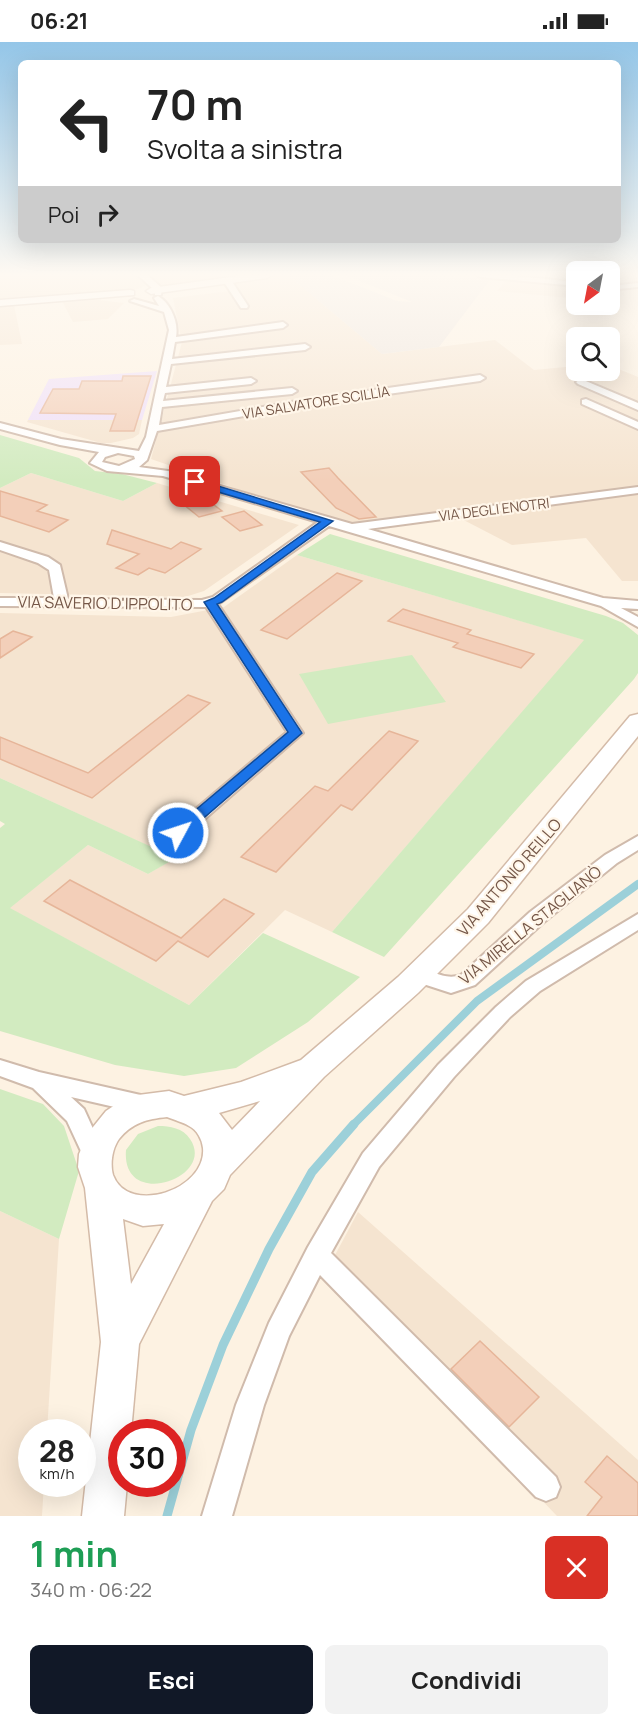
<!DOCTYPE html>
<html lang="it">
<head>
<meta charset="utf-8">
<style>
  body { margin:0; font-family:Manrope,sans-serif; background:#f2f2f2; color:#222; height:100vh; display:flex; flex-direction:column; font-size:22px; white-space:nowrap }
  * { box-sizing:border-box; margin:0 }
  p { font-size:20px; color:#767676 }
  .icon { flex:none; width:33px; height:33px; fill:none; stroke:currentColor; stroke-width:2; stroke-linecap:round; stroke-linejoin:round }
  .map { position:relative; height:1474px; overflow:hidden }
  .details { display:flex; flex-direction:column; background:#fff; flex:1 }
  .details>* { flex:none }
  .banner { position:absolute; left:18px; top:18px; width:603px; height:183px; border-radius:9px; box-shadow:0 6px 24px #0002; background:#fff; color:#222; overflow:hidden }
  .needle { width:39px; rotate:212deg }
  .fabs { position:absolute; left:566px; top:219px; display:grid; gap:12px }
  .fabs a { display:grid; place-items:center; width:54px; height:54px; border-radius:9px; background:#fff; box-shadow:0 6px 24px #0002; font-size:30px }
  .speed { position:absolute; left:18px; top:1377px; display:flex; gap:12px; font-size:30px; font-weight:700; text-align:center }
  .speed>* { display:grid; place-content:center; width:78px; height:78px; border-radius:50%; background:#fff; box-shadow:0 6px 24px #0002; line-height:1 }
  .speed small { font-size:15px; font-weight:400 }
  .speed .limit { border:9px solid #d22; background:#fff; color:#111 }
  .pin { position:absolute; display:grid; place-items:center; width:51px; height:51px; color:#fff; margin:-26px; border-radius:12px; box-shadow:0 3px 9px #0006 }
  .me { position:absolute; width:66px; margin:-33px; rotate:50deg; stroke-linejoin:round; filter:drop-shadow(0 0 4px #0008) }
  .turn { display:flex; align-items:center; gap:21px; height:126px; padding:0 30px; font-size:27px }
  .turn .icon { width:78px; height:78px; stroke-width:2.5 }
  .turn b { display:block; font-size:42px; line-height:51px }
  .then { display:flex; align-items:center; height:57px; padding:0 30px; background:#0003; gap:12px; font-size:22px }
  .round { display:grid; place-items:center; flex:none; width:63px; height:63px; border-radius:9px; background:#f2f2f2 }
  .overview { display:flex; align-items:center; justify-content:space-between; height:102px; padding:0 30px }
  h1 { font-size:36px; font-weight:700; line-height:45px; color:#1e9e55 }
  .button { display:flex; gap:12px; margin-top:auto; padding:12px 30px }
  .button a { flex:1; height:69px; border-radius:9px; background:#111827; color:#fff; font-size:24px; font-weight:700; line-height:69px; text-align:center }
  .button a+a { background:#f2f2f2; color:#222 }
  .status { display:flex; justify-content:space-between; align-items:center; height:42px; padding:0 30px; background:#fff; direction:ltr }
  .status svg { height:16px; fill:currentColor }
  .map>svg:first-child { display:block }
</style>
</head>
<body>
<div class="status"><b>06:21</b><svg viewBox="0 0 49 12"><path d="M0 12V9h3v3zM5 12V6h3v6zM10 12V3h3v9zM15 12V0h3v12zM26 1h20v11H26zM47 4h2v5h-2z"/></svg></div>
<div class="map">
<svg width="638" height="1474" viewBox="0 0 638 1474">
  <rect width="100%" height="100%" fill="#fdf2e2"/>
  <!-- residential -->
  <path fill="#f5e4d0" d="M0,233H138L148,242L141,246L125,250L0,259Z
    M144,233H252L172,246L160,245Z
    M277,233H288L382,312L495,298L534,328L576,324V328H609V323L638,335V539H622L586,496L512,503L452,472L350,486L151,417L182,300L173,256L230,249L226,242Z
    M508,236L576,243L568,256L497,249Z
    M98,258L124,261L108,277L73,280L62,259Z
    M14,263L22,302L0,303V264Z
    M28,378H142L139,392L133,396L111,401H101L27,380Z
    M31,431L123,459L157,441L299,483L204,549L185,555L0,551V446Z
    M297,513L585,598L332,890L285,868L189,963L9,866L88,803L148,832L175,816L0,736V571L171,575L224,565Z
    M0,1169L59,1197L47,1390H32V1442H44L42,1474H0Z
    M358,1170L638,1418V1474H557L325,1232Z"/>
  <!-- industrial -->
  <path fill="#ece4dd" d="M288,233H331L397,259L412,260L345,233L492,235L439,305L382,312Z"/>
  <!-- education -->
  <path fill="#efdff9" d="M157,329L142,378H28L49,337Z"/>
  <!-- green -->
  <path fill="#d2ebc0" d="M0,393L79,416L95,429L122,432L157,441L123,459L31,431L0,446Z
    M330,492L606,574L623,581L638,593V631L634,637L384,915L332,890L584,598L297,513Z
    M412,613L446,660L328,682L299,632Z
    M0,736L176,816L148,832L88,803L10,866L189,963L263,891L360,935L308,980L236,1026L184,1034L115,1023L0,989V786L5,782L0,779Z
    M0,1047L43,1062L64,1084L79,1129L59,1197L0,1169Z
    M158,1084C170,1084 183,1086 190,1097C217,1136 121,1169 126,1108L138,1092Z"/>
  <g fill="none" stroke-linecap="round" stroke-linejoin="round">
    <!-- stream-far1 -->
    <path stroke="#9cd0d9" stroke-width="8" d="M353,1083L477,959L638,842"/>
    <!-- stream -->
    <path stroke="#9cd0d9" stroke-width="9" d="M167,1474L191,1388L223,1303L269,1207L312,1130L354,1082"/>
  </g>
  <!-- building -->
  <path fill="#f3cfb9" stroke="#e6b599" stroke-width="1.5" d="M123,334H151L134,389H110L116,372L40,371L53,347H79L82,339H122Z
    M329,426L338,436L376,475L359,477L336,466L301,430Z
    M0,449L47,463L37,469L68,478L49,490L0,474Z
    M205,456L222,469L199,475L183,462Z
    M244,469L262,483L240,489L222,475Z
    M112,488L171,507L181,500L201,507L165,531L149,526L138,533L116,526L139,512L107,502Z
    M337,531L362,539L287,597L261,588Z
    M403,567L471,588L467,592L534,612L521,626L453,605L458,601L388,579Z
    M13,589L32,595L0,616V597Z
    M188,653L210,661L92,756L0,717V695L88,731Z
    M389,689L418,699L352,768L341,763L276,830L241,815L315,744L328,749Z
    M70,838L181,896L224,857L254,872L208,915L178,899L156,919L44,859Z
    M480,1299L539,1355L509,1385L451,1327Z
    M607,1414L638,1441V1474H587L602,1455L585,1440Z"/>
  <g fill="none" stroke-linecap="round" stroke-linejoin="round">
    <!-- minor casing -->
    <g stroke="#d0bbac" stroke-width="4">
      <path id="minor" d="M138,233H147L162,246L161,253H155V249Z
        M477,233H505L576,240V244L481,235Z
        M225,238H231L248,264L247,266H241L224,240Z
        M638,241V245L609,248V244Z
        M158,254C170,261 179,280 176,295L283,280L287,283L283,286L175,300L172,317L305,302L310,305L305,308L171,322L166,345L251,336L256,339L251,342L165,351L163,359L292,346L297,349L292,352L162,365L159,383L303,358L480,333L485,336L480,339L303,364L157,389L147,418L139,425L168,429L352,482L638,445V451L368,487L603,556L638,559V567L621,566L638,575V585L601,564L329,484L218,562L303,691L184,795H172L169,791L172,787L287,690L206,565L0,564V556H54L49,528L38,521L0,508V500L48,515L60,523L68,557L202,558L213,555L318,480L163,434L107,429L90,421L99,410L60,403L0,387V381L61,397L139,409L146,395L169,288L164,270L130,259L134,257L159,264L154,256ZM118,411L134,414L135,417L119,424L102,420L105,415Z
        M581,337L638,361V368L578,342L576,340Z
        M586,357L638,380V387L582,362V358Z
        M638,794V808L617,821L544,880L475,943L451,951L411,938L408,933L411,928C429,922 440,940 461,933L530,870L605,813Z
        M638,872V888L540,949L510,975L454,1035L379,1125L331,1211L556,1435L560,1445L556,1455L546,1459L536,1455L320,1233L289,1294L264,1363L232,1474H202L236,1363L269,1281L308,1205L363,1111L438,1023L496,965L526,939Z
        M0,1018L39,1030L145,1054L153,1057L156,1063L153,1069L145,1072L71,1055L84,1067L105,1113L102,1120L94,1123L86,1120L67,1079L33,1046L0,1034Z"/>
    </g>
    <!-- tertiary casing -->
    <g stroke="#d0bbac" stroke-width="3">
      <path id="tertiary" d="M246,233H272L267,236L151,252L146,249L151,246Z
        M130,248L134,249V253L0,264V258Z"/>
    </g>
    <!-- secondary casing -->
    <g stroke="#d4bba8" stroke-width="3">
      <path id="secondary" d="M638,672V694L488,881L418,951L324,1035L230,1133L224,1147L212,1159L139,1302L131,1390H122V1442H127L124,1474H82L101,1300L85,1146L78,1125L79,1112L89,1090L106,1069L118,1061L138,1053L169,1049L184,1054L241,1040L301,1018L398,935L468,867L630,674ZM260,1059L232,1088L219,1071ZM167,1075C174,1078 183,1080 189,1084C197,1088 202,1097 203,1106C207,1148 128,1174 113,1133C110,1122 112,1107 119,1097C132,1081 147,1077 167,1075ZM123,1177L143,1184L164,1182L131,1242Z"/>
    </g>
    <!-- minor -->
    <use href="#minor" fill="#fff" fill-rule="evenodd"/>
    <!-- tertiary -->
    <use href="#tertiary" fill="#fff" fill-rule="evenodd"/>
    <!-- secondary -->
    <use href="#secondary" fill="#fff" fill-rule="evenodd"/>
  </g>
  <!-- sky -->
  <linearGradient id="sky" x2="0" y2="1"><stop stop-color="#94c6e8"/><stop offset="0.53" stop-color="#fef9f2"/><stop offset="1" stop-color="#fef9f2" stop-opacity="0"/></linearGradient>
  <rect width="638" height="439" fill="url(#sky)"/>
  <!-- route -->
  <path fill="#1a73e8" stroke="#114b97" stroke-width="1.5" d="M195,437L333,479L222,560L217,562L302,691L183,794H173L171,791L173,787L288,690L204,560L214,556L320,480L191,442L190,440Z"/>
  <g text-anchor="middle" dominant-baseline="central" stroke-width="4.5" stroke-linejoin="round" paint-order="stroke">
    <!-- far-street labels -->
    <g font-size="14" fill="#755748" stroke="#fff6e9">
      <text transform="translate(316 360) rotate(-9)">VIA SALVATORE SCILLÌA</text>
      <text transform="translate(494 467) rotate(-7)">VIA DEGLI ENOTRI</text>
    </g>
    <!-- street labels -->
    <g font-size="16" fill="#755748" stroke="#fff6e9">
      <text transform="translate(105 561) rotate(1)">VIA SAVERIO D'IPPOLITO</text>
      <text transform="translate(509 835) rotate(-49)">VIA ANTONIO REILLO</text>
      <text transform="translate(530 883) rotate(-39)">VIA MIRELLA STAGLIANÒ</text>
    </g>
  </g>
</svg>
<div class="fabs">
<a><svg class="needle" viewBox="-14 -14 28 28"><path d="M0-13l5 13h-10z" fill="#e53935"/><path d="M0 13l5-13h-10z" fill="#767676"/></svg></a>
<a><svg class="icon" aria-label="search" viewBox="0 0 24 24"><circle cx="10" cy="10" r="6"/><path d="M15 15l6 6"/></svg></a>
</div>
<div class="speed"><div>28<small>km/h</small></div><div class="limit">30</div></div>
<div class="pin" style="left:195px;top:440px;background:#d93025"><svg class="icon" aria-label="arrive" viewBox="0 0 24 24"><path d="M6 21V4h12l-3 4 3 4H6"/></svg></div>
<svg class="me" style="left:178px;top:791px" viewBox="-20 -20 40 40"><circle r="17" fill="#1a73e8" stroke="#fff" stroke-width="3"/><path d="M0-11L8 9 0 5-8 9z" fill="#fff"/></svg>
<div class="banner">
<div class="turn"><svg class="icon" aria-label="left" viewBox="0 0 24 24"><path d="M17 20v-9H6M10 6l-5 5 5 5"/></svg><div><b>70 m</b>Svolta a sinistra</div></div>
<div class="then">Poi<svg class="icon" aria-label="right" viewBox="0 0 24 24"><path d="M7 20v-9h11M14 6l5 5-5 5"/></svg></div>
</div>
</div>
<section class="details">
<div class="overview"><div><h1>1 min</h1><p>340 m · 06:22</p></div><a class="round" style="background:#d93025;color:#fff"><svg class="icon" aria-label="close" viewBox="0 0 24 24"><path d="M6 6l12 12M18 6L6 18"/></svg></a></div>
<div class="button"><a>Esci</a><a>Condividi</a></div>
</section>
</body>
</html>
